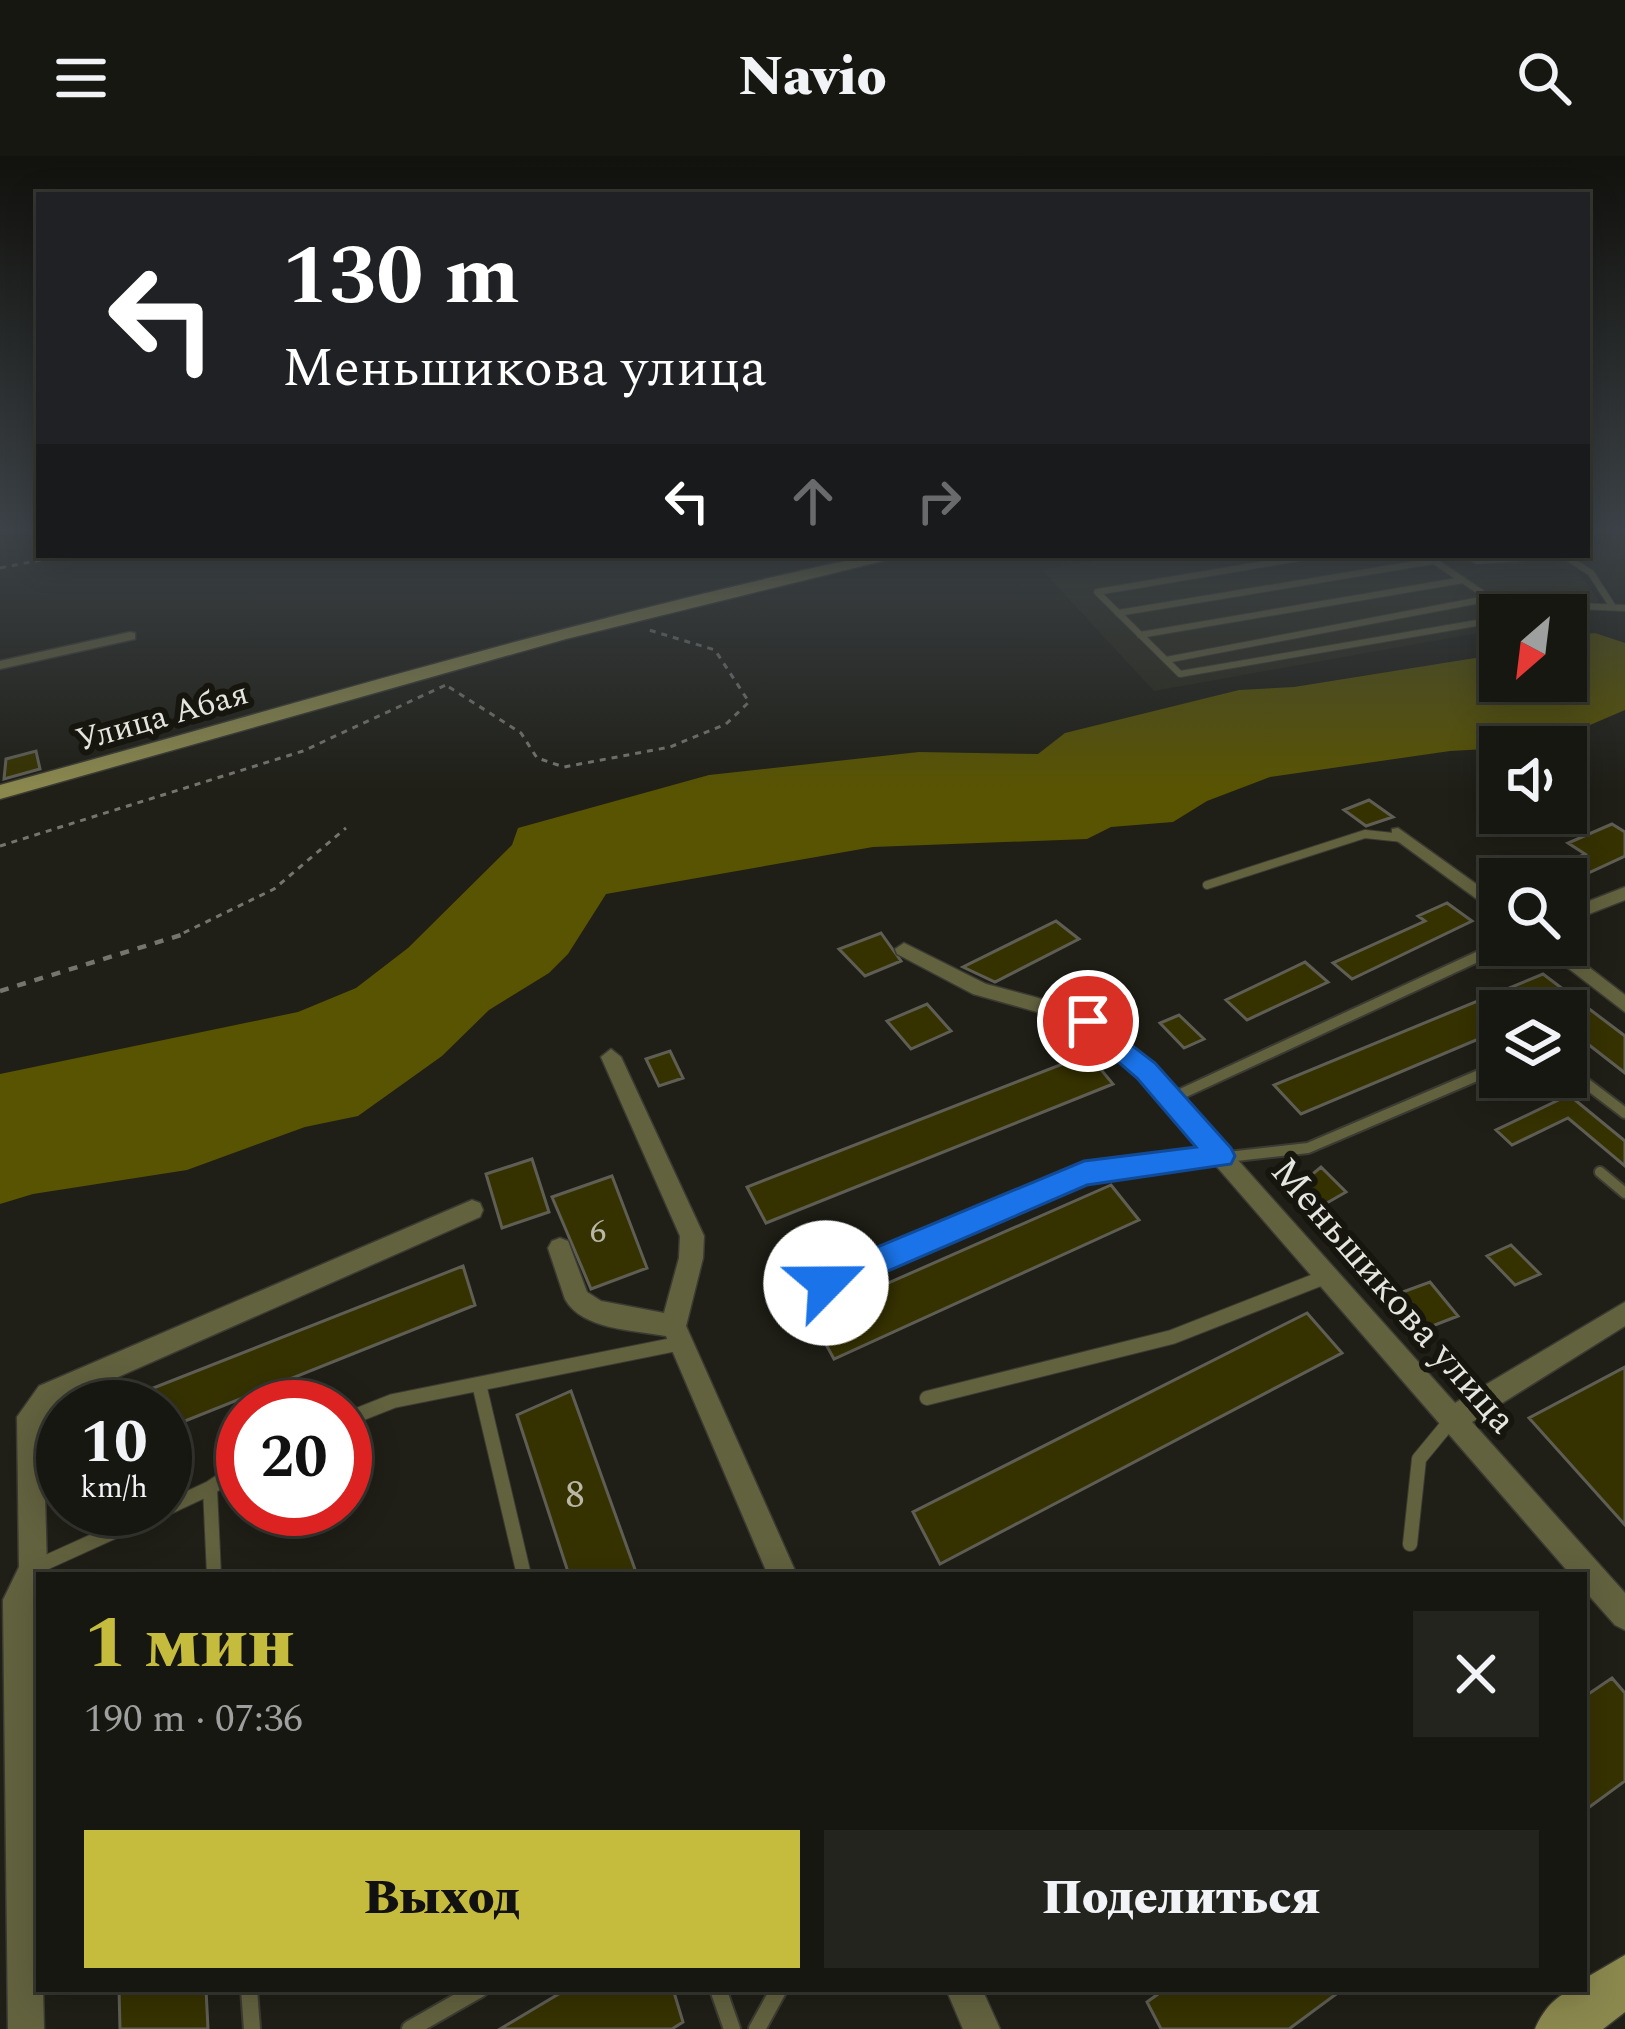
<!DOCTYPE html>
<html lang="ru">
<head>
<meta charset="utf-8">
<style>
  body { margin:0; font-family:Spectral,serif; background:#24241f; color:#f1f3f6; height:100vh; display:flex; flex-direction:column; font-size:45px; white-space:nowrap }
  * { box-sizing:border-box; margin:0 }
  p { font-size:39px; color:#9e9f9f }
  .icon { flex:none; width:66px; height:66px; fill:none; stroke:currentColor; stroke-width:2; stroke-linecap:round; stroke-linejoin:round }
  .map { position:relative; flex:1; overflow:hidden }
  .details { position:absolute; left:36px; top:1416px; width:1551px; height:420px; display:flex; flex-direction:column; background:#171711; border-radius:0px; box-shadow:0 6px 30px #0003,0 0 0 3px #363631 }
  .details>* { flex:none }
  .guide { position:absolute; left:36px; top:36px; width:1554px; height:366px; border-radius:0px; box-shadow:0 6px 30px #0003,0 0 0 3px #363631; background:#202124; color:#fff; overflow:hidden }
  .needle { width:78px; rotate:208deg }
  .tools { position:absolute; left:1479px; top:438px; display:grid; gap:24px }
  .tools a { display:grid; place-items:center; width:108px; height:108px; border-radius:0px; background:#171711; box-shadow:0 6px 30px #0003,0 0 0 3px #363631; font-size:60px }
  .speed { position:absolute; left:36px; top:1224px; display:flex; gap:24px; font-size:60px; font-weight:700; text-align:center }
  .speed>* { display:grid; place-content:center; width:156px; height:156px; border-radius:50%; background:#171711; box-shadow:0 6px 30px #0003,0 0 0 3px #363631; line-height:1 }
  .speed small { font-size:30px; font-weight:400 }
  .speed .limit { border:18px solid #d22; background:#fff; color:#111 }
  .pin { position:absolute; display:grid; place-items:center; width:102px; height:102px; color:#fff; margin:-51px; border:6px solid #fff; border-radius:50%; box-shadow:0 3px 12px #0007 }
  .me { position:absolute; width:132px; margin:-66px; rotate:67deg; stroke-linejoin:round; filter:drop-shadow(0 0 9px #0008) }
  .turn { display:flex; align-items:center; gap:42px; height:252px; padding:0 48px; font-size:54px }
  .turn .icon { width:156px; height:156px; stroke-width:2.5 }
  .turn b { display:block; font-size:84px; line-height:102px }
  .lanes { display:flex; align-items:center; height:114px; padding:0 48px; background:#0003; justify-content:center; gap:60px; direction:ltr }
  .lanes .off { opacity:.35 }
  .round { display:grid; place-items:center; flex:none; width:126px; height:126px; border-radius:0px; background:#24241f }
  .summary { display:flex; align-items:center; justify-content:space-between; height:204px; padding:0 48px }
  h1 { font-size:72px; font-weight:800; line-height:90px; color:#c5bc3d }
  .action { display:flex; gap:24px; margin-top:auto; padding:24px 48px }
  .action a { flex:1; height:138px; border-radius:0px; background:#c5bc3d; color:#111; font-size:48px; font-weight:800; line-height:138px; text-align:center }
  .action a+a { background:#24241f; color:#f1f3f6 }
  header { display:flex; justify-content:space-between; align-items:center; height:156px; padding:0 48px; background:#171711; font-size:54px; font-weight:800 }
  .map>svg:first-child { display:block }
</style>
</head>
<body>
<header><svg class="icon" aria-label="menu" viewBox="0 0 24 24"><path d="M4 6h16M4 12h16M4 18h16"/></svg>Navio<svg class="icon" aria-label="search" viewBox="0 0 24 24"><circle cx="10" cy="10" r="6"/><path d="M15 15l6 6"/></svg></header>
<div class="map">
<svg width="1625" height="1873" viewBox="0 0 1625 1873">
  <rect width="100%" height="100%" fill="#1f1f17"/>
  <!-- built -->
  <path fill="#29291b" d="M1587,373H1625V403L1570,406L1599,444L1587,459H1500V473L1154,535L1042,414L1127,399H1587Z"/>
  <!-- water -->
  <path fill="#595402" d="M1595,477L1625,487V554L1541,590L1450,595L1270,621L1207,645L1173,666L1111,671L1087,683L873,691L606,738L568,798L549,817L489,854L442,900L358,960L305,971L187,1014L33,1038L0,1048V918L298,856L356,832L408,792L512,689L518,672L709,619L919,596L1038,598L1065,577L1239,534L1294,531L1500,498V525H1566V481Z"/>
  <!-- building -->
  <path fill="#363200" stroke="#5e5e55" stroke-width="3" d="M36,595L40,613L4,623L6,603Z
    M1369,644L1393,661L1366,670L1344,654Z
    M1612,668L1625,676V700L1569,726L1529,723L1585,698L1568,687Z
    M1447,747L1472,765L1352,823L1333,807L1425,765L1418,760Z
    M1056,765L1079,783L995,826L963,811Z
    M881,777L901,805L865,820L839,793Z
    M1305,806L1328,826L1247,864L1226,844Z
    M1543,818L1625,880V917L1566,871V855H1500V874L1301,958L1274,929Z
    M927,848L951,875L911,893L887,865Z
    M1179,859L1204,883L1184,892L1160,867Z
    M670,895L683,922L659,930L646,903Z
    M1088,898L1113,928L766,1067L747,1031Z
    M1569,939L1625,985V1010L1568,962L1512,989L1496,974Z
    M532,1003L549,1056L502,1072L486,1018Z
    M1321,1011L1346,1036L1313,1055L1292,1035Z
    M612,1020L647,1112L591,1133L552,1041Z
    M1111,1029L1139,1064L834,1203L811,1161Z
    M1511,1089L1540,1118L1515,1129L1487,1100Z
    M463,1110L475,1149L165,1273V1251H105Z
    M1430,1126L1458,1160L1417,1176L1389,1141Z
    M1307,1157L1342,1197L940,1408L913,1356Z
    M1625,1211V1369L1529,1262Z
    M571,1235L637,1419H569L517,1259Z
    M1612,1522L1625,1537V1625L1584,1655V1541Z
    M119,1833H206L208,1873H120Z
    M567,1833H673L683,1866L672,1873H500Z
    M1165,1833H1343L1289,1873H1161L1147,1846Z"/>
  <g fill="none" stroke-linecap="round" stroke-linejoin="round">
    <!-- lane-far4 casing -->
    <g stroke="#3b3b33" stroke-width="8">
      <path id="lane-far4" d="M1318,399L1097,436L1180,518L1500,463
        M1467,399L1477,405L1524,402L1520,399
        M1563,399L1591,417L1613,451
        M1428,401L1515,459
        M1118,457L1434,405
        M1523,459L1577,450L1625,452
        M1140,479L1463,424
        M1166,504L1491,442"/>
    </g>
    <!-- lane-far3 casing -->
    <g stroke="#3b3b33" stroke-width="10">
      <path id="lane-far3" d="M1207,729L1365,678L1403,682"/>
    </g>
    <!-- lane-far2 casing -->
    <g stroke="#3b3b33" stroke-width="14">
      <path id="lane-far2" d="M1566,912L1625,957
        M1170,943L1503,789
        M1600,1016L1625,1037
        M966,1067L1084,1017L1308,992L1500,910"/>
    </g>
    <!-- lane-far1 casing -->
    <g stroke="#3b3b33" stroke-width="16">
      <path id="lane-far1" d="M826,1127L973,1064
        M479,1228L524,1419
        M927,1242L1172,1181L1325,1121
        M345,1264L393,1245L682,1187
        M165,1353L210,1332
        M1410,1388L1419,1303L1452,1263
        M36,1411L164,1353
        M214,1419L210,1332L243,1310"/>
    </g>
    <!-- lane casing -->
    <g stroke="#3b3b33" stroke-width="20">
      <path id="lane" d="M249,1833L252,1873
        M718,1833L732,1873
        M410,1873L480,1833
        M757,1873L779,1833"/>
    </g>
    <!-- street casing -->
    <g stroke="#3b3b33" stroke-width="3">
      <path id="street" d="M130,476L135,477V483L0,513V505Z
        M1398,672L1500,745V760L1392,681V673Z
        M1625,731V744L1566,767V754Z
        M904,787L986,828L1068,850L1107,867L1153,909L1455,1247L1625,1146V1170L1472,1266L1625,1437V1474L1615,1469L1584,1434V1419H1571L1139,921L1093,877L1055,861L973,838L897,798L895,793Z
        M1538,789H1560L1625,839V856Z
        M611,893L621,901L704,1080L703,1102L686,1170L797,1419H768L666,1180C634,1174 582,1174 565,1143L548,1092L552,1085L560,1082L568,1085L587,1136L601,1145L664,1157L679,1102L680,1080L601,901Z
        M472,1044L480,1047L483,1054L480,1061L57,1248L43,1265L47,1413L45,1419H39V1432L33,1445L39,1833H43L44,1873H8L3,1444L19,1411L17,1261L39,1230Z
        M946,1833H982L1000,1873H963Z"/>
    </g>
    <!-- secondary casing -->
    <g stroke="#3b3b33" stroke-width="3">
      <path id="secondary" d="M873,399H907L566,483L0,643V629C291,550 578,461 873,399Z
        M1625,1799V1856L1603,1873H1535C1544,1852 1560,1833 1584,1833V1823Z"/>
    </g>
    <!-- path-far1 -->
    <path stroke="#75756e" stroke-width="3" stroke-dasharray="6 6" stroke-linecap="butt" d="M0,412L66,399
      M449,531L521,577L537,602L564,611L670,591L726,568L749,546L715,494L649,474
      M0,690L303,595L448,528
      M173,782L274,733L346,672"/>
    <!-- path -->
    <path stroke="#75756e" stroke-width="4.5" stroke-dasharray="9 9" stroke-linecap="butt" d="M0,835L181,779"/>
    <!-- lane-far4 -->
    <use href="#lane-far4" stroke="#63623f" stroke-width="6"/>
    <!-- lane-far3 -->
    <use href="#lane-far3" stroke="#63623f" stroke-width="8"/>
    <!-- lane-far2 -->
    <use href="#lane-far2" stroke="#63623f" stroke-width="10"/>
    <!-- lane-far1 -->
    <use href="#lane-far1" stroke="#63623f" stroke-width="14"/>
    <!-- lane -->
    <use href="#lane" stroke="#63623f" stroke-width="16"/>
    <!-- street -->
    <use href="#street" fill="#63623f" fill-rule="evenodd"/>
    <!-- secondary -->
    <use href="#secondary" fill="#8b884e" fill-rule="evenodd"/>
  </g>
  <!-- sky -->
  <linearGradient id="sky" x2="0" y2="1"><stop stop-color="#11110d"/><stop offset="0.59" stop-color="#3c4247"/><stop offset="1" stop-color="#3c4247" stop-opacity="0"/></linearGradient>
  <rect width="1625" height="635" fill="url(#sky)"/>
  <!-- route -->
  <path fill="#1a73e8" stroke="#114b97" stroke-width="3" d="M1088,856L1155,907L1231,992L1235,1000L1231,1008L1087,1029L837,1137L826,1141L815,1137L810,1127L815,1117L1084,1005L1196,991L1137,922L1079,872L1075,865L1079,859Z"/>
  <g text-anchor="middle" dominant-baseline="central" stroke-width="12" stroke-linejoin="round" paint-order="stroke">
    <!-- far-street labels -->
    <g font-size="33" fill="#e5e5e0" stroke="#16160e">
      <text transform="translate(162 561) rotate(-16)">Улица Абая</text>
    </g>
    <!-- number labels -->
    <g font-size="33" fill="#b9b8a8">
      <text x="598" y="1076">6</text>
    </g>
    <!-- street labels -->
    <g font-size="39" fill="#e5e5e0" stroke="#16160e">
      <text transform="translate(1393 1140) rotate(49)">Меньшикова улица</text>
    </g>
    <!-- near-number labels -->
    <g font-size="39" fill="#b9b8a8">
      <text x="575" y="1339">8</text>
    </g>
  </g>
</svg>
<div class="tools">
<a><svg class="needle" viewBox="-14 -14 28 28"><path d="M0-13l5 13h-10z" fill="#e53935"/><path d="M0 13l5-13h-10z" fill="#9e9f9f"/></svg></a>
<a><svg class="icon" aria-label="sound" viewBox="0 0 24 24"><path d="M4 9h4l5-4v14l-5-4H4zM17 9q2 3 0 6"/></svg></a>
<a><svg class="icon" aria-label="search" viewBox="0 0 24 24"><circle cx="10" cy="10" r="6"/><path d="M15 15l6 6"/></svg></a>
<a><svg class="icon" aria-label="layers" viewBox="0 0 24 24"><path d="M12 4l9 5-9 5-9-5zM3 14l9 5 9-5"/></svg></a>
</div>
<div class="speed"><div>10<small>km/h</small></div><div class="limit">20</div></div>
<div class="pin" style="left:1088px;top:865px;background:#d93025"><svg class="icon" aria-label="arrive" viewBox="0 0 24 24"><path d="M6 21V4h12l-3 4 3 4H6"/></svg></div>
<svg class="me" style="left:826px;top:1127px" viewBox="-20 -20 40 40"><circle r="19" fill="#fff"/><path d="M0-13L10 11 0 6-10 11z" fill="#1a73e8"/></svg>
<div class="guide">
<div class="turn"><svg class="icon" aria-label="left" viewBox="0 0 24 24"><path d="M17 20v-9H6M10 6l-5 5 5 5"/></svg><div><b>130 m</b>Меньшикова улица</div></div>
<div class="lanes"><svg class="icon" aria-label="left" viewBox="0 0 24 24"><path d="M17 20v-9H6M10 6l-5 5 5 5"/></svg><svg class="icon off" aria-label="ahead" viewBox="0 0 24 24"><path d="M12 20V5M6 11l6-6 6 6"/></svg><svg class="icon off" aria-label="right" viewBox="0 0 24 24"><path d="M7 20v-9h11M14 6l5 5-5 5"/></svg></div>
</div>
<section class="details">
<div class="summary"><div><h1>1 мин</h1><p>190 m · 07:36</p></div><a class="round"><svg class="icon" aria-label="close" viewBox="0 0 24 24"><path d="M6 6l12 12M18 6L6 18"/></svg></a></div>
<div class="action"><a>Выход</a><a>Поделиться</a></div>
</section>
</div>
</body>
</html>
